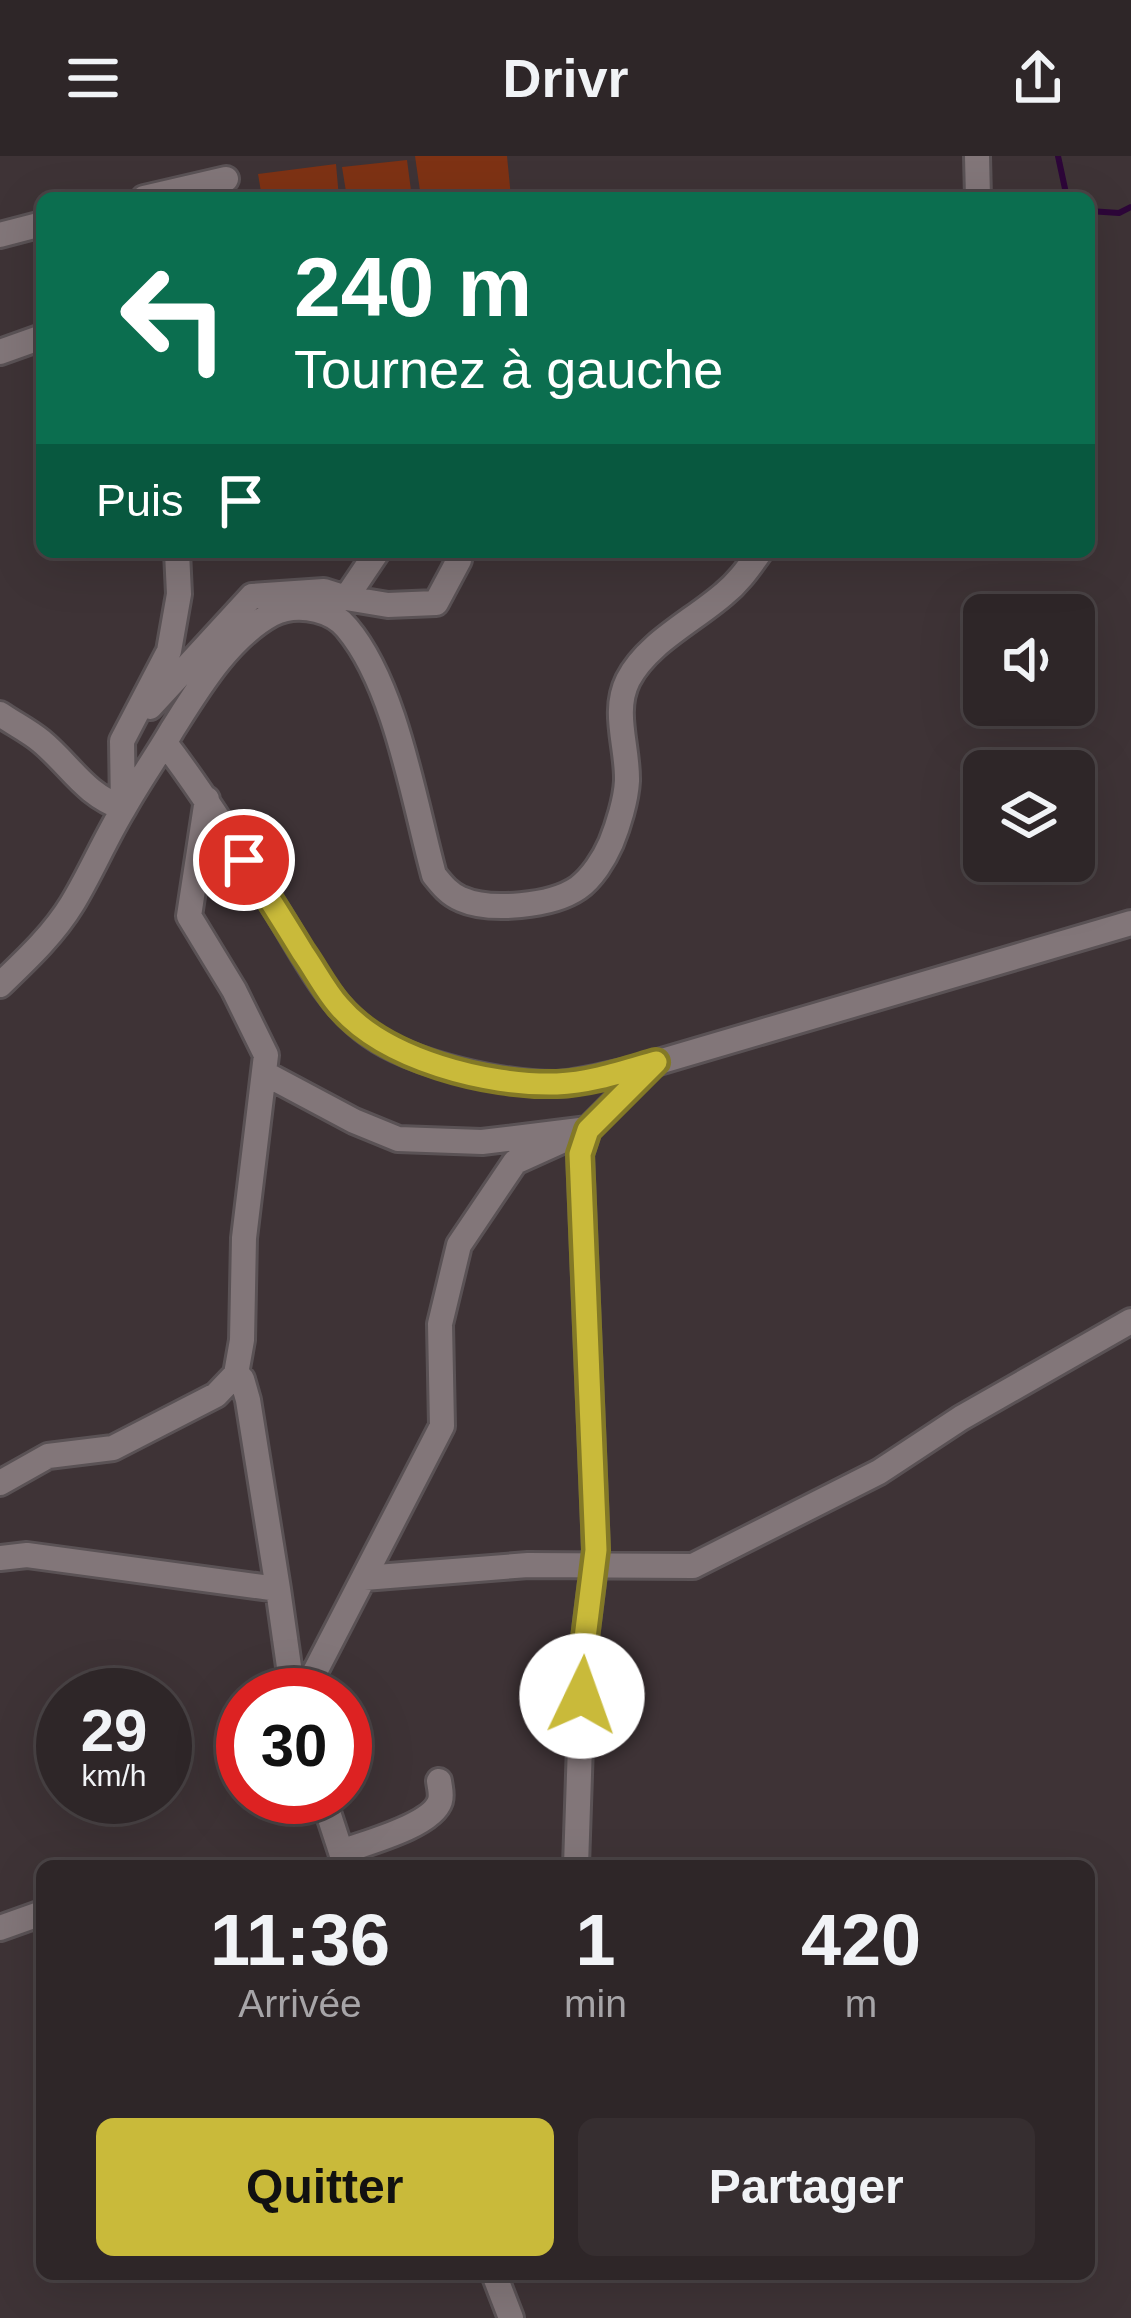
<!DOCTYPE html>
<html lang="fr">
<head>
<meta charset="utf-8">
<style>
  body { margin:0; font-family:Helvetica,sans-serif; background:#362e30; color:#f1f3f6; height:100vh; display:flex; flex-direction:column; font-size:45px; white-space:nowrap }
  * { box-sizing:border-box; margin:0 }
  p { font-size:39px; color:#a7a5a8 }
  .icon { flex:none; width:66px; height:66px; fill:none; stroke:currentColor; stroke-width:2; stroke-linecap:round; stroke-linejoin:round }
  .map { position:relative; flex:1; overflow:hidden }
  .panel { position:absolute; left:36px; top:1704px; width:1059px; height:420px; display:flex; flex-direction:column; background:#2e2628; border-radius:18px; box-shadow:0 12px 48px #0002,0 0 0 3px #494345 }
  .panel>* { flex:none }
  .hud { position:absolute; left:36px; top:36px; width:1059px; height:366px; border-radius:18px; box-shadow:0 12px 48px #0002,0 0 0 3px #494345; background:#0b6e4f; color:#fff; overflow:hidden }
  .controls { position:absolute; left:963px; top:438px; display:grid; gap:24px }
  .controls a { display:grid; place-items:center; width:132px; height:132px; border-radius:18px; background:#2e2628; box-shadow:0 12px 48px #0002,0 0 0 3px #494345; font-size:60px }
  .speed { position:absolute; left:36px; top:1512px; display:flex; gap:24px; font-size:60px; font-weight:700; text-align:center }
  .speed>* { display:grid; place-content:center; width:156px; height:156px; border-radius:50%; background:#2e2628; box-shadow:0 12px 48px #0002,0 0 0 3px #494345; line-height:1 }
  .speed small { font-size:30px; font-weight:400 }
  .speed .limit { border:18px solid #d22; background:#fff; color:#111 }
  .pin { position:absolute; display:grid; place-items:center; width:102px; height:102px; color:#fff; margin:-51px; border:6px solid #fff; border-radius:50%; box-shadow:0 3px 12px #0007 }
  .me { position:absolute; width:132px; margin:-66px; rotate:3deg; stroke-linejoin:round; filter:drop-shadow(0 0 9px #0008) }
  .turn { display:flex; align-items:center; gap:42px; height:252px; padding:0 60px; font-size:54px }
  .turn .icon { width:156px; height:156px; stroke-width:2.5 }
  .turn b { display:block; font-size:84px; line-height:102px }
  .then { display:flex; align-items:center; height:114px; padding:0 60px; background:#0003; gap:24px; font-size:45px }
  .eta { display:flex; justify-content:space-evenly; align-items:center; height:204px; text-align:center }
  .eta b { font-size:72px; font-weight:600; line-height:84px }
  .action { display:flex; gap:24px; margin-top:auto; padding:24px 60px }
  .action a { flex:1; height:138px; border-radius:18px; background:#c9ba3a; color:#111; font-size:48px; font-weight:600; line-height:138px; text-align:center }
  .action a+a { background:#362e30; color:#f1f3f6 }
  header { display:flex; justify-content:space-between; align-items:center; height:156px; padding:0 60px; background:#2e2628; font-size:54px; font-weight:600 }
  .map>svg:first-child { display:block }
</style>
</head>
<body>
<header><svg class="icon" aria-label="menu" viewBox="0 0 24 24"><path d="M4 6h16M4 12h16M4 18h16"/></svg>Drivr<svg class="icon" aria-label="share" viewBox="0 0 24 24"><path d="M12 15V3M7 8l5-5 5 5M5 13v7h14v-7"/></svg></header>
<div class="map">
<svg width="1131" height="2162" viewBox="0 0 1131 2162">
  <rect width="100%" height="100%" fill="#3e3336"/>
  <!-- green -->
  <path fill="#7e3214" d="M415,0H507L511,41L421,42Z
    M407,4L412,42H347L342,11Z
    M336,8L339,42H262L258,18Z"/>
  <g fill="none" stroke-linecap="round" stroke-linejoin="round">
    <!-- stream -->
    <path stroke="#2d0639" stroke-width="6" d="M1058,0L1067,42
      M1089,55L1119,57L1131,51"/>
    <!-- minor casing -->
    <g stroke="#5a5255" stroke-width="30">
      <path id="minor" d="M977,0L978,42
        M144,42L226,23
        M0,79L42,68
        M0,196L42,181
        M346,442L388,449L436,447L459,404L460,396
        M150,551L252,440L324,435L346,442L377,396
        M0,558C13,567 29,575 41,585C71,610 84,638 123,652L122,585L169,495L179,438L177,396
        M165,587C206,641 241,698 277,755C304,798 328,850 371,879C413,909 505,928 556,928C579,927 605,919 628,915L1131,767
        M0,829C26,804 53,779 72,748C91,717 105,683 124,652C139,625 157,600 172,574C198,533 228,482 272,458C286,451 301,450 317,454C329,457 339,462 347,472C396,530 414,646 434,719C442,729 449,738 461,743C490,756 552,750 578,732C592,722 604,703 611,687C618,670 626,644 627,625C628,591 612,556 628,524C647,487 693,465 724,438C739,426 749,411 760,396
        M264,917L354,965L398,983L482,986L588,973L649,912
        M236,1218L242,1223L248,1244L278,1433
        M0,1327L48,1300L113,1292L216,1239L236,1218L242,1184L244,1082L266,899L234,834L189,760L207,643
        M0,1402L27,1399L278,1433L293,1539
        M364,1422L528,1409L693,1410L879,1316L961,1262L1131,1165
        M303,1539L442,1270L440,1168L459,1089L515,1006L588,973
        M323,1641L345,1708
        M341,1696C365,1687 432,1670 440,1645C442,1638 440,1633 439,1625
        M576,1710L583,1498L596,1394L580,998L588,973
        M0,1772L42,1757
        M494,2118L511,2162"/>
    </g>
    <!-- minor -->
    <use href="#minor" stroke="#827679" stroke-width="24"/>
  </g>
  <g fill="none" stroke-linecap="round" stroke-linejoin="round">
    <!-- route casing -->
    <g stroke="#837926" stroke-width="30">
      <path id="route" d="M244,704C264,734 284,766 303,797C315,814 325,834 339,850C385,904 488,930 557,928C590,927 625,915 656,906L588,974L580,998L596,1394L583,1498L582,1540"/>
    </g>
    <!-- route -->
    <use href="#route" stroke="#c9ba3a" stroke-width="21"/>
  </g>
</svg>
<div class="controls">
<a><svg class="icon" aria-label="sound" viewBox="0 0 24 24"><path d="M4 9h4l5-4v14l-5-4H4zM17 9q2 3 0 6"/></svg></a>
<a><svg class="icon" aria-label="layers" viewBox="0 0 24 24"><path d="M12 4l9 5-9 5-9-5zM3 14l9 5 9-5"/></svg></a>
</div>
<div class="speed"><div>29<small>km/h</small></div><div class="limit">30</div></div>
<div class="pin" style="left:244px;top:704px;background:#d93025"><svg class="icon" aria-label="arrive" viewBox="0 0 24 24"><path d="M6 21V4h12l-3 4 3 4H6"/></svg></div>
<svg class="me" style="left:582px;top:1540px" viewBox="-20 -20 40 40"><circle r="19" fill="#fff"/><path d="M0-13L10 11 0 6-10 11z" fill="#c9ba3a"/></svg>
<div class="hud">
<div class="turn"><svg class="icon" aria-label="left" viewBox="0 0 24 24"><path d="M17 20v-9H6M10 6l-5 5 5 5"/></svg><div><b>240 m</b>Tournez à gauche</div></div>
<div class="then">Puis<svg class="icon" aria-label="arrive" viewBox="0 0 24 24"><path d="M6 21V4h12l-3 4 3 4H6"/></svg></div>
</div>
<section class="panel">
<div class="eta">
<div><b>11:36</b><p>Arrivée</p></div>
<div><b>1</b><p>min</p></div>
<div><b>420</b><p>m</p></div>
</div>
<div class="action"><a>Quitter</a><a>Partager</a></div>
</section>
</div>
</body>
</html>
